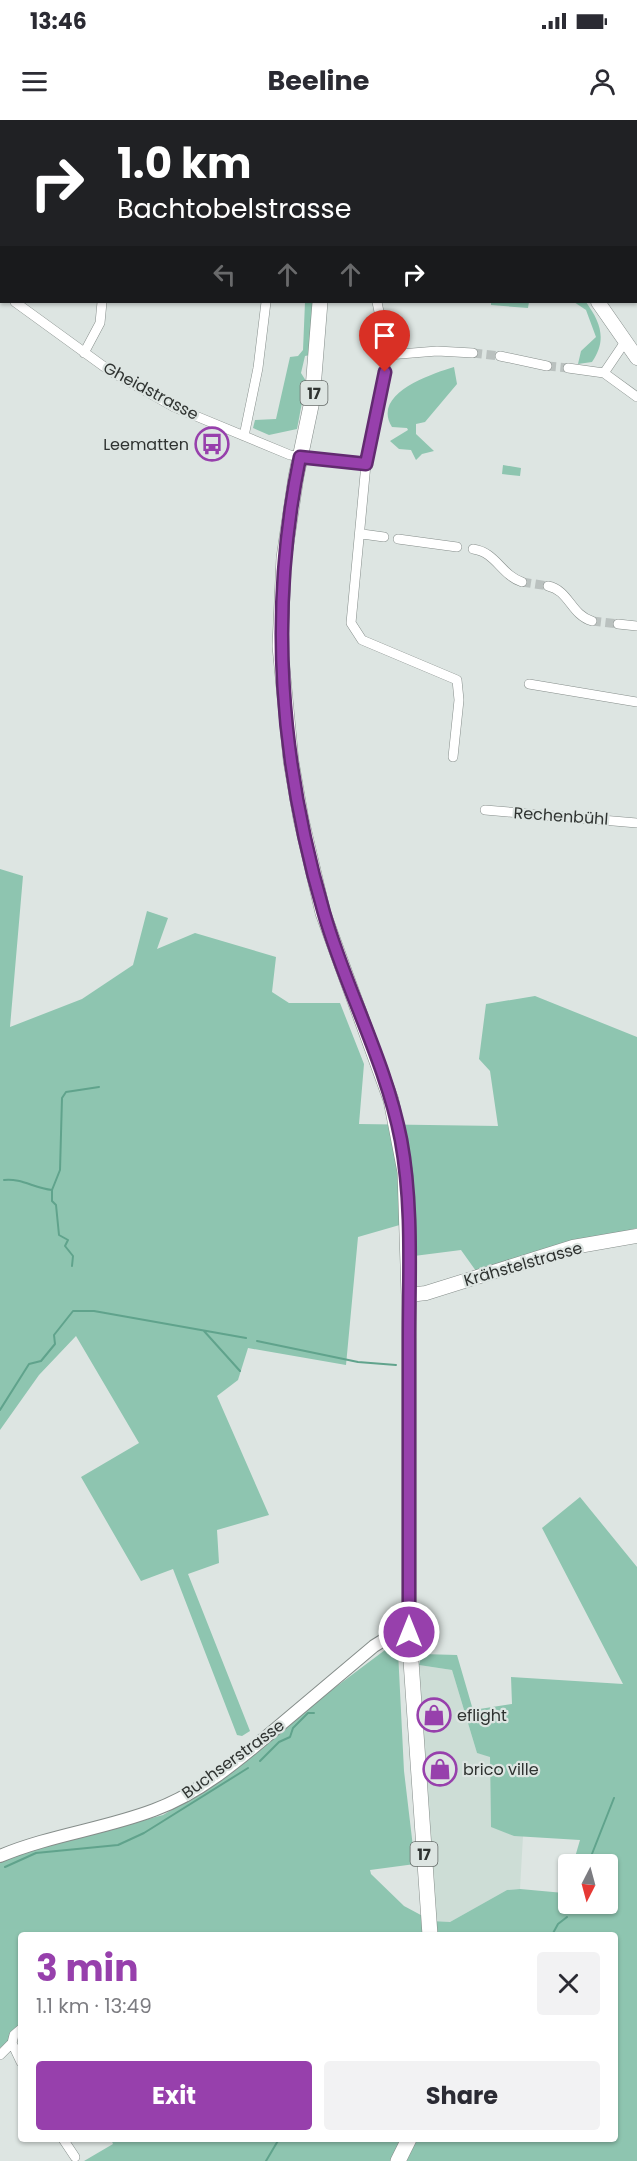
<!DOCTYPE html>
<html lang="en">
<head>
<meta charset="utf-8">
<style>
  body { margin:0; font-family:Poppins,sans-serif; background:#f2f2f3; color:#2b2b33; height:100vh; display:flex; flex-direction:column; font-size:22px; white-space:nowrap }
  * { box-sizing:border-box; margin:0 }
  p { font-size:20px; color:#7c7c81 }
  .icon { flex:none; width:33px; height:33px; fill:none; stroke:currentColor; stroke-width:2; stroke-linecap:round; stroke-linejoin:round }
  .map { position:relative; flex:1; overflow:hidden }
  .sheet { position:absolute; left:18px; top:1812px; width:600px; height:210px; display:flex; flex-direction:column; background:#fff; border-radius:6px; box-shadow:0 2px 4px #0004 }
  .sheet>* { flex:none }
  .hud { position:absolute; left:0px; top:0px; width:638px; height:183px; box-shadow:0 2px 4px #0004; background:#202124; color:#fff; overflow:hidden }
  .needle { width:39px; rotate:186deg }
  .controls { position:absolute; left:558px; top:1734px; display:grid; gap:12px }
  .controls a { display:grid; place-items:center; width:60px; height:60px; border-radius:6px; background:#fff; box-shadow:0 2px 4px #0004; font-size:30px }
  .pin { position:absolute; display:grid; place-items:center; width:51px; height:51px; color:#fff; margin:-62px -26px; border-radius:50% 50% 50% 0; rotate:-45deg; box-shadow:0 0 6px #0007 }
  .pin .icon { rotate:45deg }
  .me { position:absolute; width:66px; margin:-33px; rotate:0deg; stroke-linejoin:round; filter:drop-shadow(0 0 4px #0008) }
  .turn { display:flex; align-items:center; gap:21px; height:126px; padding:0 18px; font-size:27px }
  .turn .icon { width:78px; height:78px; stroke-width:2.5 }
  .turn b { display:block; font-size:42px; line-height:51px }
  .lanes { display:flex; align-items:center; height:57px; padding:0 18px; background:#0003; justify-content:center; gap:30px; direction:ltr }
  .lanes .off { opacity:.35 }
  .round { display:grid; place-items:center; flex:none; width:63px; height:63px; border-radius:6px; background:#f2f2f3 }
  .overview { display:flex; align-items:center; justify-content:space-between; height:102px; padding:0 18px }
  h1 { font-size:36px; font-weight:700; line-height:45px; color:#9740ac }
  .button { display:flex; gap:12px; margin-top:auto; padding:12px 18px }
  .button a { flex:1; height:69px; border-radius:6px; background:#9740ac; color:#fff; font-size:24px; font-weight:700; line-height:69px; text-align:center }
  .button a+a { background:#f2f2f3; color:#2b2b33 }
  .status { display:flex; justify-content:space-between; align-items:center; height:42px; padding:0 30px; background:#fff; direction:ltr }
  .status svg { height:16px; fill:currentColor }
  header { display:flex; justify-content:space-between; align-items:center; height:78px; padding:0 18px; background:#fff; font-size:27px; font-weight:700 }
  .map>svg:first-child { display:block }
</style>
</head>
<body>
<div class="status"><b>13:46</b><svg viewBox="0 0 49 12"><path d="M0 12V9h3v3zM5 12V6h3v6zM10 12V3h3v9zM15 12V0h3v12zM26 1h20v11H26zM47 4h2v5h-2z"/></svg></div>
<header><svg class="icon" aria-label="menu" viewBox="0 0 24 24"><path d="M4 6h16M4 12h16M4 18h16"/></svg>Beeline<svg class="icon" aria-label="person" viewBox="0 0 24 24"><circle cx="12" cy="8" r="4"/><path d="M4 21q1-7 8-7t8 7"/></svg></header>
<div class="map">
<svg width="637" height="2041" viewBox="0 0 637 2041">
  <rect width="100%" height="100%" fill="#dde5e2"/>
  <!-- built -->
  <path fill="#cdddd6" d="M419,1545L452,1550L477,1633L490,1636L491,1706L514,1716H523L520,1769L507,1770L450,1802L432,1801Z"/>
  <!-- green -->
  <path fill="#8ec5b0" d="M305,182H314L310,235L305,236L301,253L306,261L297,309L269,315L253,308L255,300L276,299L290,237L298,236L303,230Z
    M491,182H529L528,188L491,185Z
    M574,182H586C601,203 607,220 592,242L578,244L581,231L596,217L586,190Z
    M454,247L457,264L425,302L416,304V314L434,331L422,334L416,340L411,330L399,329L390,321L408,310L407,308L392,307C371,274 431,254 454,247Z
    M503,345L521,348L520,356L502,354Z
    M0,749L23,756L10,907L82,879L133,845L147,791L168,798L157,829L195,813L276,837L272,872L289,883H340L364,944L359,1004L498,1006L490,951L479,939L486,884L535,876L637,917V1108L476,1151L461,1130L414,1136L410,1102L358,1117L346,1245L248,1228L238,1260L217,1276L269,1395L217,1410L219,1443L188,1454L250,1611L242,1616L237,1615L173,1449L141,1461L81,1357L139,1323L76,1216L39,1255L0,1310Z
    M580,1377L637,1447V2041H84L113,2024L111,2019H615V1815H21V1912L0,1928V1739L163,1695L217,1663L313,1584L389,1527L398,1531L404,1651L415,1744L370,1750L371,1754L404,1786L432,1801L450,1802L507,1770L520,1769L564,1773L568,1759V1784H608V1744H573L580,1720L514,1716L491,1707L490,1637L477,1633L452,1550L419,1545L422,1534L457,1535L473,1590L512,1584L511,1557L623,1564L542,1408Z"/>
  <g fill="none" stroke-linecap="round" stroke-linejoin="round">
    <!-- stream -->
    <path stroke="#60a38c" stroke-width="2" d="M4,1060C21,1058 34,1068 52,1070
      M72,1146L73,1136L65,1126L68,1120L59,1115L56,1085L52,1081V1070L60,1050L62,978L66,972L99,967
      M204,1211L240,1251
      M257,1221L358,1242L396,1245
      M0,1290L29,1244L41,1241L55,1224L54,1215L73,1191H94L246,1218
      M260,1641L279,1622L290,1617L293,1608L308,1593H314
      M588,1744L614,1678
      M5,1747L36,1733L118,1725L144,1713L248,1648
      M570,1790L573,1784
      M552,1815L558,1804L567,1797
      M266,2041L279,2019"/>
    <!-- minor-tunnel -->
    <path stroke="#bac1bf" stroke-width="9" stroke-dasharray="9 4.5" stroke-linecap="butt" d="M473,233L500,236
      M547,246L568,248
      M522,462L548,466
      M592,501L618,504"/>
    <!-- minor casing -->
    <g stroke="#858d8a" stroke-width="10">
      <path id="minor" d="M79,0L80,2
        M239,0L241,2
        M0,14L2,16
        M0,170L2,171
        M15,182L110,251L174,287L290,335L366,344
        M377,182L388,235L366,344L351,503L362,520L457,560L459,580L453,637
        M84,233L100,203L102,182
        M388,235L437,231L473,233
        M500,236L547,246
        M568,248L604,253
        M604,253L637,277
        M604,253L625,222
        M244,316L258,248L266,182
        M362,414L384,417
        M398,419L457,427
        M473,429C496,432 501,455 522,462
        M548,466C569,470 571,495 592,501
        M618,504L637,506
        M529,564L637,582
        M485,690L637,703
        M12,1923L21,1942
        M12,1923L14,1915L21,1909
        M0,1935L12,1923
        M63,2019L75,2037"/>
    </g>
    <!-- tertiary casing -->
    <g stroke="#858d8a" stroke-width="14">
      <path id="tertiary" d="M0,1736C50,1715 104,1709 154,1690C201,1673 241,1638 279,1606C311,1579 342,1553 374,1526L395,1513L409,1512"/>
    </g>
    <!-- secondary casing -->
    <g stroke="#858d8a" stroke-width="15">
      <path id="secondary" d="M495,0L496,2
        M598,182L637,238
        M409,1175L426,1173L573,1127L637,1116"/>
    </g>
    <!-- primary casing -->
    <g stroke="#858d8a" stroke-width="16">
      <path id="primary" d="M351,2L352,0
        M320,182L312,281L296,357L284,438L280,526L291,641L301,699L323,793L391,980L405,1052L409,1175V1512L430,1815
        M398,2041L409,2019"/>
    </g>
    <!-- minor -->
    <use href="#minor" stroke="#fff" stroke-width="9"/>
    <!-- tertiary -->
    <use href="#tertiary" stroke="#fff" stroke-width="12"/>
    <!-- secondary -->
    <use href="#secondary" stroke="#fff" stroke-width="14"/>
    <!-- primary -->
    <use href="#primary" stroke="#fff" stroke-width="15"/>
  </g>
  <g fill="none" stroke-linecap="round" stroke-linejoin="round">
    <!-- route casing -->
    <g stroke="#622a70" stroke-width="15">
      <path id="route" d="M385,252L366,344L300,337C268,492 280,642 324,793C346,870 386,942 401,1020C413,1085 409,1153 409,1218C409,1316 409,1414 409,1512"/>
    </g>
    <!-- route -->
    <use href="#route" stroke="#9740ac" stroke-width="10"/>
  </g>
  <!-- icons -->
  <defs>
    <g id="bus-ring" transform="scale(1.725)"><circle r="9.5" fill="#dde5e2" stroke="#9740ac" stroke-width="1.5"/><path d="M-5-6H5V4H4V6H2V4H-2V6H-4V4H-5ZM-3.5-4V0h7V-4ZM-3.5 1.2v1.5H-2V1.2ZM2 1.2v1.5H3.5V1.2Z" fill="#9740ac"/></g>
    <g id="shop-ring" transform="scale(1.725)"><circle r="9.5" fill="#dde5e2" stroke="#9740ac" stroke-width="1.5"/><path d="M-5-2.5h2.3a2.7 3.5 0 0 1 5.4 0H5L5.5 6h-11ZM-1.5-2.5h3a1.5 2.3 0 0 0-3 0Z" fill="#9740ac"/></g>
  </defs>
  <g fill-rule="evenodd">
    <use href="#bus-ring" x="212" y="324"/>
    <use href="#shop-ring" x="434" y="1595"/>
    <use href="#shop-ring" x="440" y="1649"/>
  </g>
  <g text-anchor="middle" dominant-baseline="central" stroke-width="4.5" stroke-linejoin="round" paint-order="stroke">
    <!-- shield labels -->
    <g fill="#dde5e2" stroke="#636866" stroke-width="1.5">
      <rect x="300.5" y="261" width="27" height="24" rx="4.5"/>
      <rect x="410.5" y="1722" width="27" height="24" rx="4.5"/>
    </g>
    <g font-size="15" font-weight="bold" fill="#2f3331">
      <text x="314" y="273">17</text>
      <text x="424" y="1734">17</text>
    </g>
    <!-- street labels -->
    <g font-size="16" fill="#2f3331" stroke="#dde5e2">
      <text transform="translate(151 271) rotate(28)">Gheidstrasse</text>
      <text transform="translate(561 696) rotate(4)">Rechenbühl</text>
      <text transform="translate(523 1144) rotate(-16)">Krähstelstrasse</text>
      <text transform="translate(233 1639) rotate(-36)">Buchserstrasse</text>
    </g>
    <!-- poi labels -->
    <g font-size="16" fill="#2f3331" stroke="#dde5e2" text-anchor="start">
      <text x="189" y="324" text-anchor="end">Leematten</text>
      <text x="457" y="1595">eflight</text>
      <text x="463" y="1649">brico ville</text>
    </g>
  </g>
</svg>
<div class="controls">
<a><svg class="needle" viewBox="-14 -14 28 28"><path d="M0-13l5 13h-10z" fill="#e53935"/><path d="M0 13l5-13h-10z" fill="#7c7c81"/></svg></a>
</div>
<div class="pin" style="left:385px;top:252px;background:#d93025"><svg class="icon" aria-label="arrive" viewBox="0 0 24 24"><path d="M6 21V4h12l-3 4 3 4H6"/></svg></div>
<svg class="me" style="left:409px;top:1512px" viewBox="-20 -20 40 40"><circle r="17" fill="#9740ac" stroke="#fff" stroke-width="3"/><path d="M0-11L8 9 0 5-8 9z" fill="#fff"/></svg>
<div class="hud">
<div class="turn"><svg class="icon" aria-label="right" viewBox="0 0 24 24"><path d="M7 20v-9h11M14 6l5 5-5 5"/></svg><div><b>1.0 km</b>Bachtobelstrasse</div></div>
<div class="lanes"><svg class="icon off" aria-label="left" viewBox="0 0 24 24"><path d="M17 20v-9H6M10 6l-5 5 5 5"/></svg><svg class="icon off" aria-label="ahead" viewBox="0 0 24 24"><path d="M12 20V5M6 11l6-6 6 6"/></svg><svg class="icon off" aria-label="ahead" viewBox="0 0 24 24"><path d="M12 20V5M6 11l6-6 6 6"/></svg><svg class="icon" aria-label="right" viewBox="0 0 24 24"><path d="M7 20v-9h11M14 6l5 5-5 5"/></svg></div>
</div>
<section class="sheet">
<div class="overview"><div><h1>3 min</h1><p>1.1 km · 13:49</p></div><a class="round"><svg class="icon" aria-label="close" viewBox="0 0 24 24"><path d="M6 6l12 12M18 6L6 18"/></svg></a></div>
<div class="button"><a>Exit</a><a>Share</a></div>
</section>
</div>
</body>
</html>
